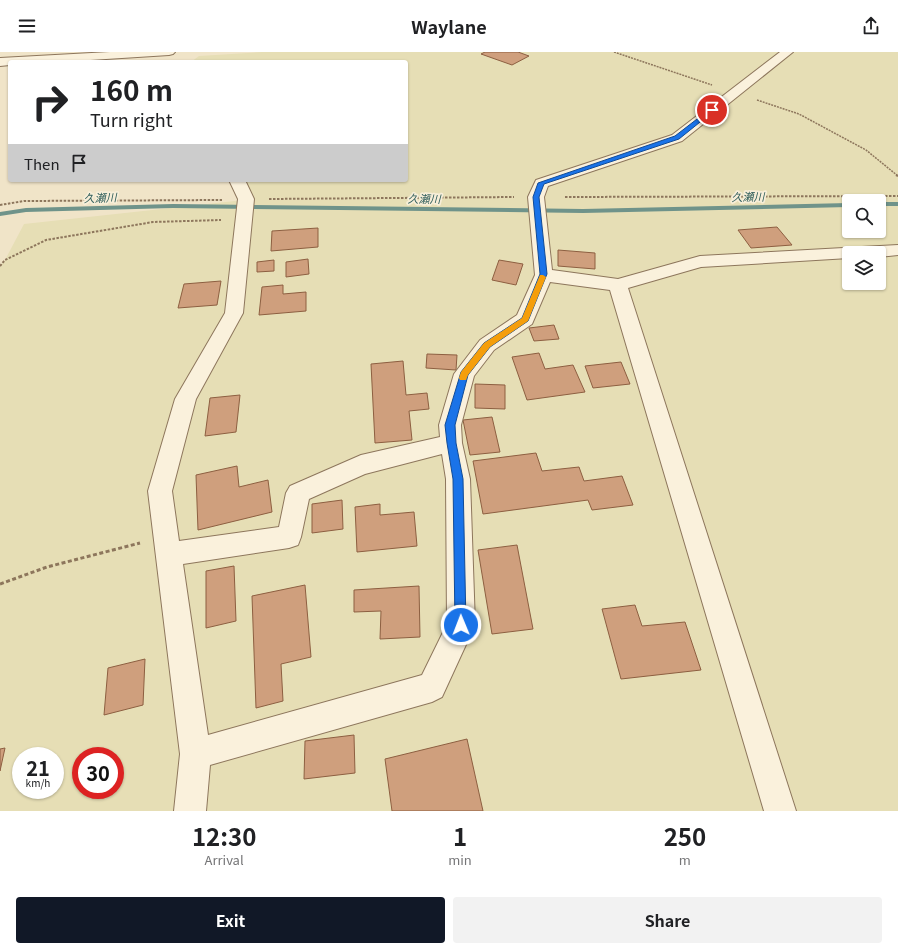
<!DOCTYPE html>
<html lang="en">
<head>
<meta charset="utf-8">
<style>
  body { margin:0; font-family:Georgia,"Noto Sans JP",serif; background:#f2f2f2; color:#202124; height:100vh; display:flex; flex-direction:column; font-size:15px; white-space:nowrap }
  * { box-sizing:border-box; margin:0 }
  p { font-size:13px; color:#757577 }
  .icon { flex:none; width:22px; height:22px; fill:none; stroke:currentColor; stroke-width:2; stroke-linecap:round; stroke-linejoin:round }
  .map { position:relative; height:759px; overflow:hidden }
  .side { display:flex; flex-direction:column; background:#fff; flex:1 }
  .side>* { flex:none }
  .guide { position:absolute; left:8px; top:8px; width:400px; height:122px; border-radius:4px; box-shadow:0 1px 3px #0004; background:#fff; color:#202124; overflow:hidden }
  .buttons { position:absolute; left:842px; top:142px; display:grid; gap:8px }
  .buttons a { display:grid; place-items:center; width:44px; height:44px; border-radius:4px; background:#fff; box-shadow:0 1px 3px #0004; font-size:20px }
  .speed { position:absolute; left:12px; top:695px; display:flex; gap:8px; font-size:20px; font-weight:700; text-align:center }
  .speed>* { display:grid; place-content:center; width:52px; height:52px; border-radius:50%; background:#fff; box-shadow:0 1px 3px #0004; line-height:1 }
  .speed small { font-size:10px; font-weight:400 }
  .speed .limit { border:6px solid #d22; background:#fff; color:#111 }
  .pin { position:absolute; display:grid; place-items:center; width:34px; height:34px; color:#fff; margin:-17px; border:2px solid #fff; border-radius:50%; box-shadow:0 1px 4px #0007 }
  .me { position:absolute; width:44px; margin:-22px; rotate:359deg; stroke-linejoin:round; filter:drop-shadow(0 0 3px #0008) }
  .turn { display:flex; align-items:center; gap:14px; height:84px; padding:0 16px; font-size:18px }
  .turn .icon { width:52px; height:52px; stroke-width:2.5 }
  .turn b { display:block; font-size:28px; line-height:34px }
  .then { display:flex; align-items:center; height:38px; padding:0 16px; background:#0003; gap:8px; font-size:15px }
  .eta { display:flex; justify-content:space-evenly; align-items:center; height:68px; text-align:center }
  .eta b { font-size:24px; font-weight:700; line-height:28px }
  .action { display:flex; gap:8px; margin-top:auto; padding:8px 16px }
  .action a { flex:1; height:46px; border-radius:4px; background:#111827; color:#fff; font-size:16px; font-weight:700; line-height:46px; text-align:center }
  .action a+a { background:#f2f2f2; color:#202124 }
  header { display:flex; justify-content:space-between; align-items:center; height:52px; padding:0 16px; background:#fff; font-size:18px; font-weight:700 }
  .map>svg:first-child { display:block }
</style>
</head>
<body>
<header><svg class="icon" aria-label="menu" viewBox="0 0 24 24"><path d="M4 6h16M4 12h16M4 18h16"/></svg>Waylane<svg class="icon" aria-label="share" viewBox="0 0 24 24"><path d="M12 15V3M7 8l5-5 5 5M5 13v7h14v-7"/></svg></header>
<div class="map">
<svg width="898" height="759" viewBox="0 0 898 759">
  <rect width="100%" height="100%" fill="#f0e4c8"/>
  <!-- farmland -->
  <path fill="#e6deb5" fill-rule="evenodd" d="M262,0H898V759H0V214L5,208L24,172L244,148L236,128H406V10H191L199,4ZM849,149H879V179H849ZM849,201H879V231H849ZM21,704H55V738H21ZM81,704H115V738H81Z"/>
  <g fill="none" stroke-linecap="round" stroke-linejoin="round">
    <!-- stream -->
    <path fill="#6f938a" fill-rule="evenodd" d="M879,150H898V154H879Z
      M849,151V155L583,161L173,156L26,160L0,164V160L26,156L173,152L583,157Z"/>
  </g>
  <!-- building -->
  <path fill="#cf9f7d" stroke="#8d5f41" d="M485,0H518L529,4L512,13L481,2Z
    M777,175L792,193L751,196L738,178Z
    M318,176V195L271,199L272,179Z
    M558,198L595,201V217L558,214Z
    M308,207L309,222L286,225V210Z
    M274,208V219L257,220V210Z
    M499,208L523,212L516,233L492,228Z
    M221,229L217,253L178,256L184,232Z
    M283,233V242L306,240V259L259,263L262,235Z
    M554,273L559,287L534,289L529,276Z
    M539,301L545,317L573,313L585,340L527,348L512,305Z
    M427,302L457,303L456,318L426,316Z
    M403,309L406,343L427,341L429,357L409,359L412,388L375,391L371,312Z
    M621,310L630,332L593,336L585,314Z
    M475,332L505,333V357L475,356Z
    M240,343L236,380L205,384L210,346Z
    M492,365L500,400L470,403L463,368Z
    M536,401L542,419L579,415L584,429L622,424L633,453L592,458L588,448L483,462L473,409Z
    M237,414L239,435L268,428L272,460L198,478L196,423Z
    M342,448L343,477L312,481V452Z
    M380,452V463L414,460L417,494L357,500L355,455Z
    M517,493L533,577L492,582L478,498Z
    M234,514L236,569L206,576V519Z
    M305,533L311,605L281,612L283,649L256,656L252,544Z
    M419,534L420,585L380,587L381,559L354,560V538Z
    M635,553L642,574L685,570L701,618L621,627L602,557Z
    M145,607L143,653L104,663L108,616Z
    M354,683L355,721L304,727L305,689Z
    M467,687L483,759H392L385,707Z
    M5,696L0,719V697Z"/>
  <g fill="none" stroke-linecap="round" stroke-linejoin="round">
    <!-- minor casing -->
    <g stroke="#8d765c" stroke-width="2">
      <path id="minor" d="M110,0H175L173,2L169,3L59,10H10V13L0,14V6Z
        M780,0H793L682,89L548,134L544,145L552,218L618,227L700,204L898,193V203L879,205V201H849V206L701,215L628,236L796,759H764L610,238L550,230L532,272L494,298L474,324L461,373L462,391L470,427L475,573L442,645L432,650L210,713L206,759H174L180,702L148,439L175,347L225,261L238,147L229,128H245L254,147L243,261L196,347L172,439L179,489L279,475L286,441L290,434L361,403L440,385L439,373L454,322L480,288L517,263L535,223L528,145L536,128L672,83ZM442,402L446,427L447,572L422,623L208,683L183,512L289,496L298,493L301,485L309,447L365,422Z"/>
    </g>
    <!-- path-far2 -->
    <path stroke="#8d765c" stroke-width="1.5" stroke-dasharray="2 1" stroke-linecap="butt" d="M614,0L712,33
      M757,48L799,62L866,98L898,124"/>
    <!-- path-far1 -->
    <path stroke="#8d765c" stroke-width="2" stroke-dasharray="2.5 1.5" stroke-linecap="butt" d="M896,123L898,124
      M565,145L898,144
      M269,147L514,145
      M0,153L24,149L222,148
      M0,214L5,208L46,188L153,170L221,168"/>
    <!-- path -->
    <path stroke="#8d765c" stroke-width="3" stroke-dasharray="4 2.5" stroke-linecap="butt" d="M0,532L47,515L140,491"/>
    <!-- minor -->
    <use href="#minor" fill="#faf1dc" fill-rule="evenodd"/>
  </g>
  <!-- route -->
  <path fill="#1a73e8" stroke="#114b97" d="M710,57L715,58L679,87L544,132L539,145L547,222L528,269L490,295L468,323L455,373L456,391L463,427L466,573L465,577L461,578L457,577L455,573L453,427L447,391L445,373L461,320L484,291L522,266L540,222L533,145L538,131L675,84Z"/>
  <!-- slow -->
  <path fill="#f59e0b" d="M540,223H543L546,225L528,269L490,295L468,323L466,328H460L459,326L461,320L484,291L522,266Z"/>
  <g text-anchor="middle" dominant-baseline="central" stroke-width="3.5" stroke-linejoin="round" paint-order="stroke">
    <!-- far-water labels -->
    <g font-size="11" font-style="italic" fill="#2f5d5a" stroke="#f7eed8">
      <text transform="translate(748 144) rotate(-1)">久瀬川</text>
      <text transform="translate(100 145) rotate(-2)">久瀬川</text>
      <text transform="translate(424 146) rotate(1)">久瀬川</text>
    </g>
  </g>
</svg>
<div class="buttons">
<a><svg class="icon" aria-label="search" viewBox="0 0 24 24"><circle cx="10" cy="10" r="6"/><path d="M15 15l6 6"/></svg></a>
<a><svg class="icon" aria-label="layers" viewBox="0 0 24 24"><path d="M12 4l9 5-9 5-9-5zM3 14l9 5 9-5"/></svg></a>
</div>
<div class="speed"><div>21<small>km/h</small></div><div class="limit">30</div></div>
<div class="pin" style="left:712px;top:58px;background:#d93025"><svg class="icon" aria-label="arrive" viewBox="0 0 24 24"><path d="M6 21V4h12l-3 4 3 4H6"/></svg></div>
<svg class="me" style="left:461px;top:573px" viewBox="-20 -20 40 40"><circle r="17" fill="#1a73e8" stroke="#fff" stroke-width="3"/><path d="M0-11L8 9 0 5-8 9z" fill="#fff"/></svg>
<div class="guide">
<div class="turn"><svg class="icon" aria-label="right" viewBox="0 0 24 24"><path d="M7 20v-9h11M14 6l5 5-5 5"/></svg><div><b>160 m</b>Turn right</div></div>
<div class="then">Then<svg class="icon" aria-label="arrive" viewBox="0 0 24 24"><path d="M6 21V4h12l-3 4 3 4H6"/></svg></div>
</div>
</div>
<section class="side">
<div class="eta">
<div><b>12:30</b><p>Arrival</p></div>
<div><b>1</b><p>min</p></div>
<div><b>250</b><p>m</p></div>
</div>
<div class="action"><a>Exit</a><a>Share</a></div>
</section>
</body>
</html>
